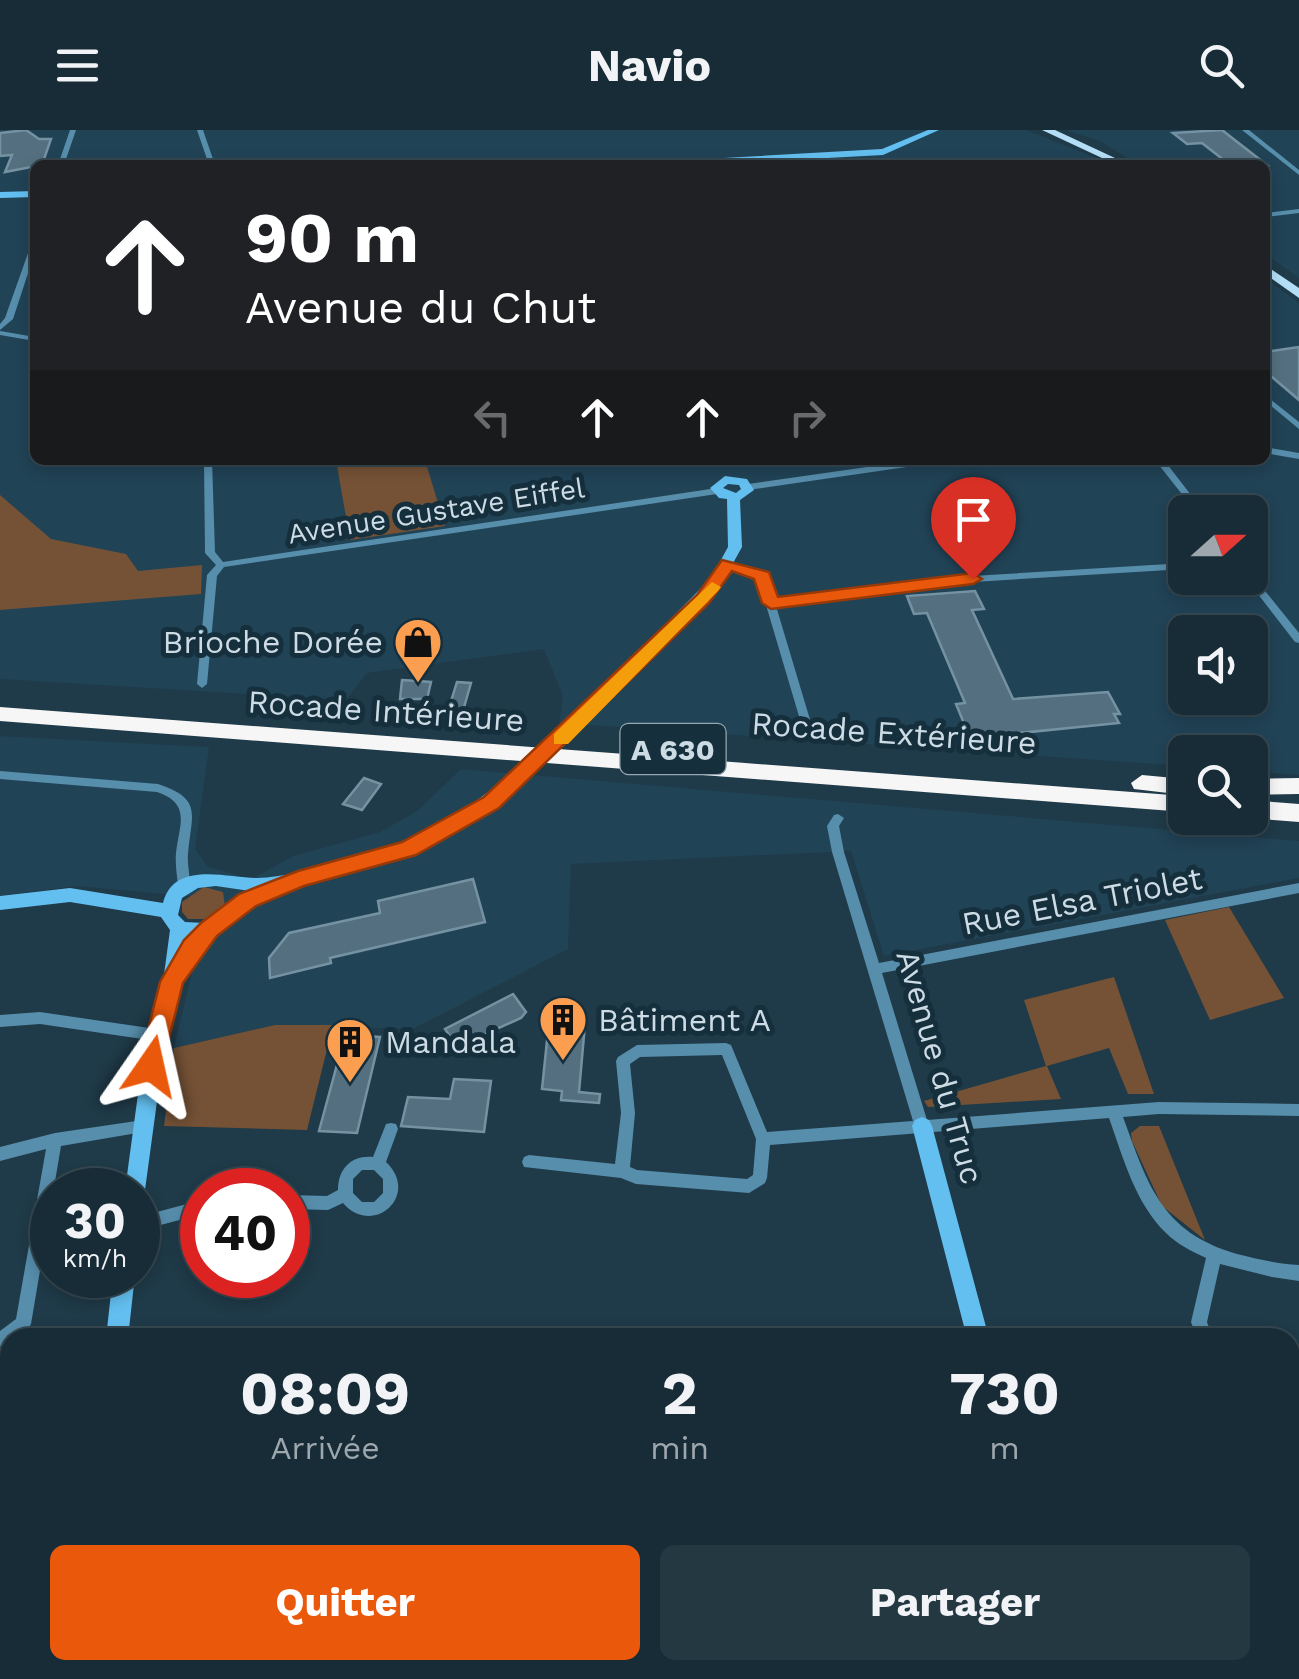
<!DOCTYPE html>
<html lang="fr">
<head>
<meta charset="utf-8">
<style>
  body { margin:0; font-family:"Work Sans",sans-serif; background:#243842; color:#f1f3f6; height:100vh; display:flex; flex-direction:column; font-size:38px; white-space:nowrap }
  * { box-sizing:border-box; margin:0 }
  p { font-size:32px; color:#9ea7ad }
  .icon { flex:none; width:55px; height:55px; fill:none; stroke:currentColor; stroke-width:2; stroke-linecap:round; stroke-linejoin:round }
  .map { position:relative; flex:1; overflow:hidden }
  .details { position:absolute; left:0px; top:1198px; width:1300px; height:352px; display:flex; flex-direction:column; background:#172c36; border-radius:30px 30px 0 0; box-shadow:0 5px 15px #0003,0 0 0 2px #364851 }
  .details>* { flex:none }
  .guide { position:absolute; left:30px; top:30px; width:1240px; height:305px; border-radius:15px; box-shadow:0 5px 15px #0003,0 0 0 2px #364851; background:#202124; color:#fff; overflow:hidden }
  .needle { width:65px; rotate:69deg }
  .fabs { position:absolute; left:1168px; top:365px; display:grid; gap:20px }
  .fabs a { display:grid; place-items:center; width:100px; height:100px; border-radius:15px; background:#172c36; box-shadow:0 5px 15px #0003,0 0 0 2px #364851; font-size:50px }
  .speed { position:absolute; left:30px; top:1038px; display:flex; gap:20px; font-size:50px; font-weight:700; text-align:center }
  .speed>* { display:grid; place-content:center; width:130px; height:130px; border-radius:50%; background:#172c36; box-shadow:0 5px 15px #0003,0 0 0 2px #364851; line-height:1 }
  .speed small { font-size:25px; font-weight:400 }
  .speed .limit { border:15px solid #d22; background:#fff; color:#111 }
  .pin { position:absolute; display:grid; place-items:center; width:85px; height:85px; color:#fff; margin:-102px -42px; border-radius:50% 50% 50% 0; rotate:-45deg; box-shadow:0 0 10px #0007 }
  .pin .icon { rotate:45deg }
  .me { position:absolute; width:110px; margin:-55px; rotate:11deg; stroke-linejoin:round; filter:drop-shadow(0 0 8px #0008) }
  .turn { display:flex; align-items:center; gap:35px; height:210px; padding:0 50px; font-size:45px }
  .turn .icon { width:130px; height:130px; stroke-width:2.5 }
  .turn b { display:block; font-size:70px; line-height:85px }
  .lanes { display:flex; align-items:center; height:95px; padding:0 50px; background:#0003; justify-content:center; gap:50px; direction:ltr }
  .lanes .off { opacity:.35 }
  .eta { display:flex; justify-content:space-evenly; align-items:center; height:170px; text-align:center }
  .eta b { font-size:60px; font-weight:700; line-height:70px }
  .button { display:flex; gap:20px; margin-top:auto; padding:20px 50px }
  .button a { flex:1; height:115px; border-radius:15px; background:#ea580c; color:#fff; font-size:40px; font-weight:700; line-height:115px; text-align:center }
  .button a+a { background:#243842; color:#f1f3f6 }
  header { display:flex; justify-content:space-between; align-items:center; height:130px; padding:0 50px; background:#172c36; font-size:45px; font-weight:700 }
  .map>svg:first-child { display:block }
</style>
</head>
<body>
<header><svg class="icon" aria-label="menu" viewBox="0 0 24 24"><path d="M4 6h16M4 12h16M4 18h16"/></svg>Navio<svg class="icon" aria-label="search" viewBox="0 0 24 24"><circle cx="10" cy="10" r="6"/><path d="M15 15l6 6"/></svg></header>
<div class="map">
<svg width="1299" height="1549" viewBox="0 0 1299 1549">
  <rect width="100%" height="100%" fill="#1f3a48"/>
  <!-- built -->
  <path fill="#214356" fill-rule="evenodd" d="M0,0H1026L1114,35H35V330H1265V148L1299,173V645L1250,641V622H1185V636L559,593L563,566L544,519L367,543L346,570L0,549ZM1185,382H1250V448H1185ZM1185,502H1250V568H1185Z
    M1065,0H1299V148L1265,124V35H1139L1100,11Z
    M0,606L209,617L195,719L208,737L251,749L294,726L380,702L417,681L461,639L1299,711V748L884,826L851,721L571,734L568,819L413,899L275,895L174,918L206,783L198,767L76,756L0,766Z"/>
  <!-- green -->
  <path fill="#755236" d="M336,330H425L445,396L350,410Z
    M0,365L51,409L126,424L138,441L202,435L201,464L0,480Z
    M204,757L223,762L225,777L211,789H188L182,782V772Z
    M1229,777L1284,868L1210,890L1165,790Z
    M1114,847L1154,964H1128L1109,918L1047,936L1061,969L928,977L924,971L1046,936L1024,870Z
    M275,895H333L307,1000L164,996L174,918Z
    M1140,996H1159L1205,1110L1162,1076L1132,1011L1131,1003Z"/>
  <!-- building -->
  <path fill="#546f7f" stroke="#7592a3" stroke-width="2.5" d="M26,0L39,9H51L42,35L5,42L12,25L0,26V3Z
    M1222,0L1236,11L1267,35H1230L1202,13L1187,14L1173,3Z
    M1299,217V270L1265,241V222Z
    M975,461L984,479L972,480L1013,569L1108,562L1120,584H1114L1119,593L970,608L956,574L965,573L927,483L914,484L907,466Z
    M402,550L431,552L427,569H400Z
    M457,552L471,553L461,588L446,587Z
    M364,648L381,654L362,680L343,674Z
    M473,749L485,792L330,828L331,833L270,848L269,828L289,803L380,783L378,771Z
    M513,864L526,882L521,888L457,917L445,899Z
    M556,891L585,894L579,962L600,964L599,973L561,970L562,961L542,959L548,901H554Z
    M345,905L380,907L357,1003L319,1001Z
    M454,949L491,951L484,1002L401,996L408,967L450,969Z"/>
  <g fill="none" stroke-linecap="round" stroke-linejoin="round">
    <!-- street -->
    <path fill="#578eac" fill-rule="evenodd" d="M70,0H76L64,35H58Z
      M197,0H203L215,35H209Z
      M1242,0H1249L1299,40V45Z
      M1299,79V83L1265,87V83Z
      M35,110V122L13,189L0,200V194L5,188L32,112Z
      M0,201L35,207V211L0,205Z
      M1265,265L1299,292V299L1265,271Z
      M1265,317L1299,323V329L1265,323Z
      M204,330H212L215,422L223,432L717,358L722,361L717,364L224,437L217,446L207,554L202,558L197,554L207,445L216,435L205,423Z
      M916,330H938L934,333L748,360L744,357L748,354Z
      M1155,330H1164L1204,382H1196Z
      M728,431L765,444L774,470L973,446L1185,433V439L973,452L776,476L811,593L806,597L801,593L758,448L725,436L723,434Z
      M1250,445L1253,446L1299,503V513L1295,512L1247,450L1245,448H1250Z
      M0,641L158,654C204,669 191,685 188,724C187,734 190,745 190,756L188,759L184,761L178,756C177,745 175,734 176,723C179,695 192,674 157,662L0,649Z
      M838,684L844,688L839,696L844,722L879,833L1299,753V763L882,843L927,990L1159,972L1299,974V986L1159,984L1123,987C1148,1055 1161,1102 1237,1124C1257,1129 1278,1134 1299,1135V1151L1272,1147L1220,1134L1207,1192L1213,1208H1197L1191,1192L1206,1128C1191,1121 1177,1114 1166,1103C1135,1073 1123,1027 1109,988L770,1015L767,1048L765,1053L749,1063L636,1054L621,1048L524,1037L522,1032L524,1027L529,1025L615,1034L621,983L616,931L618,927L637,915L726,913L731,915L767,1002L913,991L832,722L827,696L834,685ZM722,925L756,1009L753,1045L747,1049L637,1040L630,1037L635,983L630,934L640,927Z
      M40,882L156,899L161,901L163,905L161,909L156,911L40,894L0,897V885Z
      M143,990L148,991L150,996L148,1001L143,1002L61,1016L31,1194C27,1203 20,1208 10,1208V1214L0,1219V1201L16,1189L46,1019L0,1031V1017L55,1003Z
      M391,993L396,994L398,999L386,1032C421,1065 373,1108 343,1073L328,1080L288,1079V1065L327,1066L338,1060C338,1038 352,1025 373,1027L386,994ZM362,1040H374L383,1049V1063L374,1072H362L353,1063V1049Z
      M202,1070V1084L138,1101V1087Z
      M1290,1341L1299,1346V1367L1290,1362Z
      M10,1355V1373L0,1376V1358Z
      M10,1511V1529L0,1531V1513Z"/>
    <!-- secondary -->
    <path fill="#63bff0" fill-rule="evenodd" d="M928,0H939L883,25L699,35H648L652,32L882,19Z
      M35,61V67L0,68V62Z
      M725,346L747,349L754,360L740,370L742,417L722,453L584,595H574L571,591L574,587L711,448L728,417L727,369L719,368L710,358ZM728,354L739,355L741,359L736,363L723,358Z
      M513,648L519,650L521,654L519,658C471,695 421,722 363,739C331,749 298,754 267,768C239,781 221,811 187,807L181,852L166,905L145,1060L142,1067L138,1069V1060H125L146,905L163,852L170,800L161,787L70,772L0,780V766L70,758L163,773C174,730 227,748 257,748C270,748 283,745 296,743C349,733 401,716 448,690C470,678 490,657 513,648ZM216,756L250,761L204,793L185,792L178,785L182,768L198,758Z
      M922,987L929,990L932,996L989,1208H967L912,996L915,990Z
      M113,1145H135L128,1208H106Z
      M58,1540H84L83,1549H57Z
      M1016,1540H1042L1044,1549H1018Z"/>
    <!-- primary -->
    <path fill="#b3def6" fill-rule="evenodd" d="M1042,0H1055L1130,35H1117Z
      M1265,135L1299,158V168L1265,144Z"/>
    <!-- highway -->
    <path fill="#f6f6f6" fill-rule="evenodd" d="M0,577L1185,666V682L0,591Z
      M1142,645L1185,649V665L1134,659L1131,653Z
      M1299,648V664L1250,665V649Z
      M1250,670L1299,674V692L1250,688Z"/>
    <!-- secondary-bridge -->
    <path stroke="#63bff0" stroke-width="15" d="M513,654L579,591"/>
  </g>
  <!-- route -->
  <path fill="#ea580c" stroke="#983908" stroke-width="2.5" d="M722,430L769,442L778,467L973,443L982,449L973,454L771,479L762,473L754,449L732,441L709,473L499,678L416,725L304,756L256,776L217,806L183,853L160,944H142L139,936L160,852L184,810L201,793L239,764L298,741L402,712L484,667L697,465Z"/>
  <!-- slow -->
  <path fill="#f59e0b" d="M712,452L721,457L718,461L568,614H554V604Z"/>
  <!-- icons -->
  <defs>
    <g id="shop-pin" transform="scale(2.5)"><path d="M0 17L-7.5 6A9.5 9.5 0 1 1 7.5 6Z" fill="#fb9e50" stroke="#152f3d"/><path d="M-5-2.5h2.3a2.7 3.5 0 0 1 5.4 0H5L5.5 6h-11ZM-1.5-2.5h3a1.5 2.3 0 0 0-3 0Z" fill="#111"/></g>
    <g id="building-pin" transform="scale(2.5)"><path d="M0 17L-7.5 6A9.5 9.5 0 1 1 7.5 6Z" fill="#fb9e50" stroke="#152f3d"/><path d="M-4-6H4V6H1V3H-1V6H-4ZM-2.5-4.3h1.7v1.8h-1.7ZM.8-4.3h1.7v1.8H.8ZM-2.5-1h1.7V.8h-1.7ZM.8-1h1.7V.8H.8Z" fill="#111"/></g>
  </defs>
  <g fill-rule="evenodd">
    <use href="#shop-pin" x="418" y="512"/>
    <use href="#building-pin" x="563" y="890"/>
    <use href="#building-pin" x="350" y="912"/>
  </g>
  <g text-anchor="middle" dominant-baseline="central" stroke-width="10" stroke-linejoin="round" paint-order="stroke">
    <!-- far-street labels -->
    <g font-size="28" fill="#ccdbe4" stroke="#152f3d">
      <text transform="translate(436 381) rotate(-9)">Avenue Gustave Eiffel</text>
    </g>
    <!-- shield labels -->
    <rect fill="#152f3d" stroke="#95a7b2" stroke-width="2.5" x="620.5" y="594" width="105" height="50" rx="8"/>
    <g font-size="30" font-weight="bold" fill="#ccdbe4">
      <text x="673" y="619">A 630</text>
    </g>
    <!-- poi labels -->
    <g font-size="32" fill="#ccdbe4" stroke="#152f3d" text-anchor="start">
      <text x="383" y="512" text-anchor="end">Brioche Dorée</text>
      <text x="598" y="890">Bâtiment A</text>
      <text x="385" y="912">Mandala</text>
    </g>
    <!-- street labels -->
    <g font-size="32" fill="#ccdbe4" stroke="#152f3d">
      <text transform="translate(386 581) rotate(4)">Rocade Intérieure</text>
      <text transform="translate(894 603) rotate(4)">Rocade Extérieure</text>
      <text transform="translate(1082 771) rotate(-11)">Rue Elsa Triolet</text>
      <text transform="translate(940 937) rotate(74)">Avenue du Truc</text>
    </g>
  </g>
</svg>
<div class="fabs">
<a><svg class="needle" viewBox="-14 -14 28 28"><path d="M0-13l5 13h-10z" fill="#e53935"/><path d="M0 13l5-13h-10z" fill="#9ea7ad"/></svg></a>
<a><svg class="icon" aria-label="sound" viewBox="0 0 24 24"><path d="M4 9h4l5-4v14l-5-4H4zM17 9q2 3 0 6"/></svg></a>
<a><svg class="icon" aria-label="search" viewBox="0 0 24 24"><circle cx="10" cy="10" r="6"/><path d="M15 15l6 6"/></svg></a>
</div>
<div class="speed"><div>30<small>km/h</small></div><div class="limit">40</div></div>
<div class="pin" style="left:973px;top:449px;background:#d93025"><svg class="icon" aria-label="arrive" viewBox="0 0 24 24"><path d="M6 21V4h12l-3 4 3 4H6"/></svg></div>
<svg class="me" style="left:151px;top:936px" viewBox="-20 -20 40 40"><path d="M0-17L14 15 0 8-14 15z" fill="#ea580c" stroke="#fff" stroke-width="4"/></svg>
<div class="guide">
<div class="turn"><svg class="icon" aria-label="ahead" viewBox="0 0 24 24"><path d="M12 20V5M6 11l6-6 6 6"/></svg><div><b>90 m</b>Avenue du Chut</div></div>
<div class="lanes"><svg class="icon off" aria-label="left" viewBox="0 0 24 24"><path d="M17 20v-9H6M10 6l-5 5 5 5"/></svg><svg class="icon" aria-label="ahead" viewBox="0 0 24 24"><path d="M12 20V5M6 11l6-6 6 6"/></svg><svg class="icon" aria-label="ahead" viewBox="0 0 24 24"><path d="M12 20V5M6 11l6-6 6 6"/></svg><svg class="icon off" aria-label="right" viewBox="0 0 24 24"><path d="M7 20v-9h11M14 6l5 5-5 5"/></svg></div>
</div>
<section class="details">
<div class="eta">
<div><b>08:09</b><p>Arrivée</p></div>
<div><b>2</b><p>min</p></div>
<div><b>730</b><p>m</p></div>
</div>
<div class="button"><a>Quitter</a><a>Partager</a></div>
</section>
</div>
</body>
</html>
